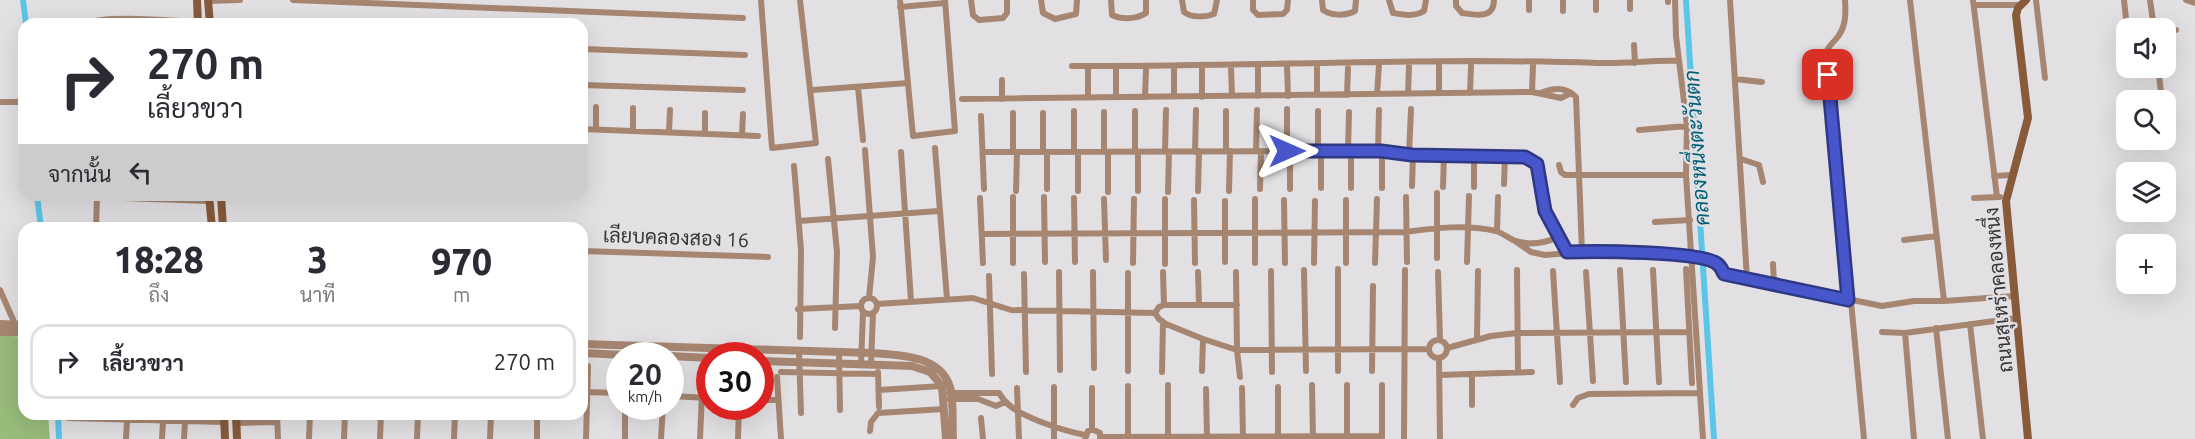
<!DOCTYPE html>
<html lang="th">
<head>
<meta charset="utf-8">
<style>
  body { margin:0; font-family:Ubuntu,Sarabun,sans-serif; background:#f2f2f3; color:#2b2b33; height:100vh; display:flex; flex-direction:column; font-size:22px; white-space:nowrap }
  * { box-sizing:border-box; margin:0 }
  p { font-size:20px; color:#7c7c81 }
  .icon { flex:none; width:33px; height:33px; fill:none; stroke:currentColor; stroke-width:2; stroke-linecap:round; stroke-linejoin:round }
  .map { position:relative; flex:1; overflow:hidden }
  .panel { position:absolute; left:18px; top:222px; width:570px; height:198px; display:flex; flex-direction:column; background:#fff; border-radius:18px; box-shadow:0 6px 24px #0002 }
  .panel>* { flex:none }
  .hud { position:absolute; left:18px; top:18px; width:570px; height:183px; border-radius:18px; box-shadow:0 6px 24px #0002; background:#fff; color:#2b2b33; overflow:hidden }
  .controls { position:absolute; left:2116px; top:18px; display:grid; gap:12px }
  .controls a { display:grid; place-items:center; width:60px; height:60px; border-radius:12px; background:#fff; box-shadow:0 6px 24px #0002; font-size:30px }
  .speed { position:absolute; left:606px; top:342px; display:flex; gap:12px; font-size:30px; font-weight:700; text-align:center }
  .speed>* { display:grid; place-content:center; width:78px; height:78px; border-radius:50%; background:#fff; box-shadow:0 6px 24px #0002; line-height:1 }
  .speed small { font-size:15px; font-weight:400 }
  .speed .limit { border:9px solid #d22; background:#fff; color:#111 }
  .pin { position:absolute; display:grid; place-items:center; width:51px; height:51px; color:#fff; margin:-26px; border-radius:12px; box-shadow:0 3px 9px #0006 }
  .me { position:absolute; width:66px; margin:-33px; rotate:90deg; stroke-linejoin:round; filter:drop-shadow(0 0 4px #0008) }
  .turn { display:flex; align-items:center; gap:21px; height:126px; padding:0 30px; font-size:27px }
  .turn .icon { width:78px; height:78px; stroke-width:2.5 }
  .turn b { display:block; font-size:42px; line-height:51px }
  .then { display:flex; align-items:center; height:57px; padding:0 30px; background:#0003; gap:12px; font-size:22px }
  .eta { display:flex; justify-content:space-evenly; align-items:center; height:102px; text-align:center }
  .eta b { font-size:36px; font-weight:800; line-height:42px }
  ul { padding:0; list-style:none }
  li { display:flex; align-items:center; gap:18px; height:75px; margin:0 12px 9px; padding:0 18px; border:3px solid #e1e1e2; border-radius:18px }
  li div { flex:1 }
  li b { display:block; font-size:22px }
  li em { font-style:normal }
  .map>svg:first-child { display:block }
</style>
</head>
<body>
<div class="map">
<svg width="2195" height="439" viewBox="0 0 2195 439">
  <rect width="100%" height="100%" fill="#e3e0e4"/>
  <!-- green -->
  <path fill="#98bc7b" d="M0,335L24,337V414H48L50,439H0Z"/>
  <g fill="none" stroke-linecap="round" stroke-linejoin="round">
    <!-- canal -->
    <path stroke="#5bc6ea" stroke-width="6" d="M23,0L26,24
      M1686,0L1714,439
      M37,195L41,228
      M58,414L59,439"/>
    <!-- minor -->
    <path stroke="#a68671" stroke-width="6" d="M293,0L743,18
      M761,0L772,148L816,143L800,0
      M900,0L913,136L955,131L945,0
      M971,0L973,15L979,20L1003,18L1007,13V0
      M1041,0L1043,13L1055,19L1076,14L1077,0
      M1111,0L1112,15C1122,20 1137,19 1146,13V0
      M1182,0L1184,12C1191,18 1206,17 1214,14L1217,0
      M1253,0V10L1258,15L1283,14L1287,10L1288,0
      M1322,0L1323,10C1332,16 1345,16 1355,11L1356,0
      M1389,0L1393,13C1404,15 1414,17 1424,11L1426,0
      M1456,0V6L1462,13C1476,15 1494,19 1494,0
      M1596,0V10
      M1630,0V9
      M1668,0V2
      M1675,0L1676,36L1687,126L1686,175L1703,439
      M1730,0L1747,279
      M1845,0C1846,14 1846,28 1836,39C1832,44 1829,45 1827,51L1848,300
      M1910,0L1944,301
      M1973,0L1997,197
      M2036,0L2045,78
      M2124,0L2127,28
      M2150,0L2154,28
      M2186,0L2195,3
      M208,1L240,0
      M1974,5H2021
      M900,7L945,3
      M1529,10V0
      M1563,11V0
      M86,24C102,14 176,21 198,22
      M2166,30H2176
      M1634,45L1635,63
      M582,49L745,55
      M1439,65V93
      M1072,66C1247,67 1422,57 1597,63C1624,64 1651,60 1679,61
      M1287,66L1288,96
      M1317,66V95
      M1231,67L1232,96
      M1088,68V98
      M1174,68V97
      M2132,68L2133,75
      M2158,68L2162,100
      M1116,69V97
      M1735,79L1762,82
      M582,85L743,90
      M858,87L863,140
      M812,90L908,83
      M1532,92L1533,65
      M1470,93L1471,66
      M1540,93C1553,88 1565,86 1576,97L1582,252
      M1377,94L1379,65
      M1408,94L1409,66
      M1347,95L1348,68
      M1258,96V67
      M1145,97L1146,69
      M1202,97V68
      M962,99L1532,92L1561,98L1571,93
      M1002,99V80
      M0,102H17L24,100
      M981,116L984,189
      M582,129L758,136
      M596,129V107
      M2166,129V131
      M1639,130L1687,126
      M633,131V108
      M669,132L670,110
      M705,133V113
      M742,135L743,114
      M935,148L947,299
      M865,150L873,257L869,298
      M1226,151V111
      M1256,151L1257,110
      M1287,151V109
      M1318,151V111
      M1321,151V188
      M1348,151L1349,112
      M1378,151L1379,110
      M901,152L911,301
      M983,152L1381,151L1412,155L1525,157L1537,164L1545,211L1567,252
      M1013,152V113
      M1043,152V113
      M1074,152V111
      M1104,152V112
      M1135,152V111
      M1165,152L1166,110
      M1195,152L1196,110
      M1382,152V188
      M1409,155L1411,109
      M828,159L837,252L835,328
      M1741,159L1759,165L1763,182
      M1559,165L1561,172L1565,175H1686
      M794,166L801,250L800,337
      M1994,176L2011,175
      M1504,184L1505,156
      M1412,186L1413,155
      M1443,187L1444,155
      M1474,187V156
      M1351,188V151
      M1047,189V152
      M1260,189L1261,151
      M1290,189V151
      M1016,191L1017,152
      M1078,191V152
      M1138,191V152
      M1198,191L1199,151
      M1229,191L1230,151
      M1108,192V152
      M1168,192L1169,152
      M63,196L210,201
      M1013,197V263
      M1044,197L1045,262
      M1406,197L1407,262
      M980,198L983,263
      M1074,198L1075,262
      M1974,198L2000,197
      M1104,199L1106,260
      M1255,199V263
      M1194,200L1195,263
      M1284,200L1285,263
      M1225,201V262
      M799,221L939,211
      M1655,222L1690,220
      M96,228L97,197
      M1497,231L1498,197
      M982,234L1406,232C1435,228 1467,224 1496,231C1502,233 1507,237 1513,240C1529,246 1543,244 1558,237
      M1904,240L1937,236
      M1515,241L1531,252L1545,255L1582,252L1692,257L1715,262L1722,268L1724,274L1882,306L1914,301H1944L2015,296
      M582,251L768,257
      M1437,258V193
      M1467,262L1469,196
      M1133,263L1134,199
      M1314,263L1315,201
      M1346,263V200
      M1375,263L1377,199
      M1165,264V199
      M1773,264L1774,285
      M1686,269L1692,383
      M1304,270L1306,371
      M1517,270L1518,372
      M1620,270L1626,382
      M1653,270L1659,382
      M1271,271L1272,372
      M1553,271L1560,382
      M1059,272L1060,370
      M1093,272L1094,368
      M1163,272L1164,305
      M1198,272L1199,305
      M1236,272L1237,350L1240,377
      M1438,272L1440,340
      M1586,272L1593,381
      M1128,273V371
      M1024,274L1026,372
      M989,276L992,374
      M0,290L15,324
      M861 306a8 8 0 1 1 16 0a8 8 0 1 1-16 0Z
      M1851,301L1864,439
      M877,304L973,298L1011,310L1155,313L1159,307L1164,305H1237
      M798,309L861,306
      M1155,313L1159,319L1166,324L1203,339L1237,350L1429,349
      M1970,324L1983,439
      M1936,328L1948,439
      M1882,332L1905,333L2017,318
      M1905,333L1914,439
      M1477,339L1478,271
      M1429 349a9 9 0 1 1 18 0a9 9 0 1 1-18 0Z
      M1447,348L1491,336L1517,333L1689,332
      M799,351L801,413
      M839,352L840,410
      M1439,358L1440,439
      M861,364L863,312
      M871,364L873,313
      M1202,371L1203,339
      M1338,371V269
      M1372,371L1373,286
      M781,372L878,374
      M878,372L879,407
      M1162,372L1163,322
      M1472,374V405
      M1439,375L1532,372
      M777,377L781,439
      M1168,385V437
      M1312,385L1313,438
      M1128,386V438
      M1054,387V439
      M1278,387V438
      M1017,388L1019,439
      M1242,388L1243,438
      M1206,389L1207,438
      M879,390L942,386
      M582,392L620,393
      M949,393H999C1001,396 1003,399 1005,401C1018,417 1065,431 1085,435
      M670,396L710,398
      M949,399H978L996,406L1005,402
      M760,400H778
      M1573,405L1578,398L1589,394L1700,393
      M625,406V439
      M63,414L65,417L68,418L224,422
      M277,414L278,439
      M981,418L983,439
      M236,423L277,422
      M1092,429V388
      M870,431L871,422L878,413L944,409
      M1101,437L1382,436
      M1382,438V385
      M126,439L127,420
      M162,439L163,421
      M184,439L185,422
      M309,439L310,414
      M344,439L345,414
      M380,439L381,414
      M417,439L418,414
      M454,439L455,414
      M490,439L491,414
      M537,439V414
      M586,439L588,366
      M661,439L663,406
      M700,439L703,370
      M738,439L739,406
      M1085,439L1088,431L1092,429L1100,433V439
      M1347,439V385
      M1404,439L1405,270"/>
    <!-- tertiary -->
    <path stroke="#a68671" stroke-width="8" d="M0,324L24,325
      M0,332H24
      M582,344L872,353C899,355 940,355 950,387C954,402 952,423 953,439
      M582,353L648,356
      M670,356L710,358
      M760,361L912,366L930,372L942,386L946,439"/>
    <!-- secondary -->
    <path stroke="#875a3a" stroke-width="8" d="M197,0L198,24
      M208,0L210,24
      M2026,0L2018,8L2016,15L2028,118L2006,201L2028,439
      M209,195L212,228
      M221,195L223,228
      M224,414L225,439
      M236,414L237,439"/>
  </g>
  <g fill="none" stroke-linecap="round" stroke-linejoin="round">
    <!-- route casing -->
    <g stroke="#2e3884" stroke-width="15">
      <path id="route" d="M1287,151H1381L1412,155L1525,157L1537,164L1545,211L1567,252C1594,251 1697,251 1716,263C1721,266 1722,270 1724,274L1848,300L1828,75"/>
    </g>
    <!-- route -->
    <use href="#route" stroke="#4756cb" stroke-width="10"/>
  </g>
  <g text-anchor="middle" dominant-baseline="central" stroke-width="4.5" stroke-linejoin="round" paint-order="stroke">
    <!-- street labels -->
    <g font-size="20" fill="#363537" stroke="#e3e0e4">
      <text transform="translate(676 237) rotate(2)">เลียบคลองสอง 16</text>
      <text transform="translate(1998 290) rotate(-95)">ถนนสุเหร่าคลองหนึ่ง</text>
    </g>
    <!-- water labels -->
    <g font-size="21" font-style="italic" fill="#005f77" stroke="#e3e0e4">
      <text transform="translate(1696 148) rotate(-94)">คลองหนึ่งตะวันตก</text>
    </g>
  </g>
</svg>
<div class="controls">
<a><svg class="icon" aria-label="sound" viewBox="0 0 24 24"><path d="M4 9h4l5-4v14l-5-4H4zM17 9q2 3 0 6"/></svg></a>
<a><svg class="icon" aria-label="search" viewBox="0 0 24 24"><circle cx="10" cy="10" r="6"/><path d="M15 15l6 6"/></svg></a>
<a><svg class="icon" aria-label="layers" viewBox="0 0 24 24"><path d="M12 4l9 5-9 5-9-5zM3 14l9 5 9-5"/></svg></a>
<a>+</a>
</div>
<div class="speed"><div>20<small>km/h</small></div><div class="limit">30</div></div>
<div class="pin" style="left:1828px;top:75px;background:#d93025"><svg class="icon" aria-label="arrive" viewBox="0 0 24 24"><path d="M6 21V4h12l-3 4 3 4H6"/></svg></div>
<svg class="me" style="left:1287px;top:151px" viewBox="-20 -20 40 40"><path d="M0-17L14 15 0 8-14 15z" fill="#4756cb" stroke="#fff" stroke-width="4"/></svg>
<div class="hud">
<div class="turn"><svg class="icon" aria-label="right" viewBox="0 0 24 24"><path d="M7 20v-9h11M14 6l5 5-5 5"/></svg><div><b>270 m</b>เลี้ยวขวา</div></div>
<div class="then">จากนั้น<svg class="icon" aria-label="left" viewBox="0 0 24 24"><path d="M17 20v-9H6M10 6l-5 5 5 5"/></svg></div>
</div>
<section class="panel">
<div class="eta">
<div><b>18:28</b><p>ถึง</p></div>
<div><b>3</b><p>นาที</p></div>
<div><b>970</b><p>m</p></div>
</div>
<ul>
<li><svg class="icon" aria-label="right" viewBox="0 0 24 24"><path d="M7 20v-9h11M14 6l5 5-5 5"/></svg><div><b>เลี้ยวขวา</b></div><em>270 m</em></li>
</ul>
</section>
</div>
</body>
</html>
